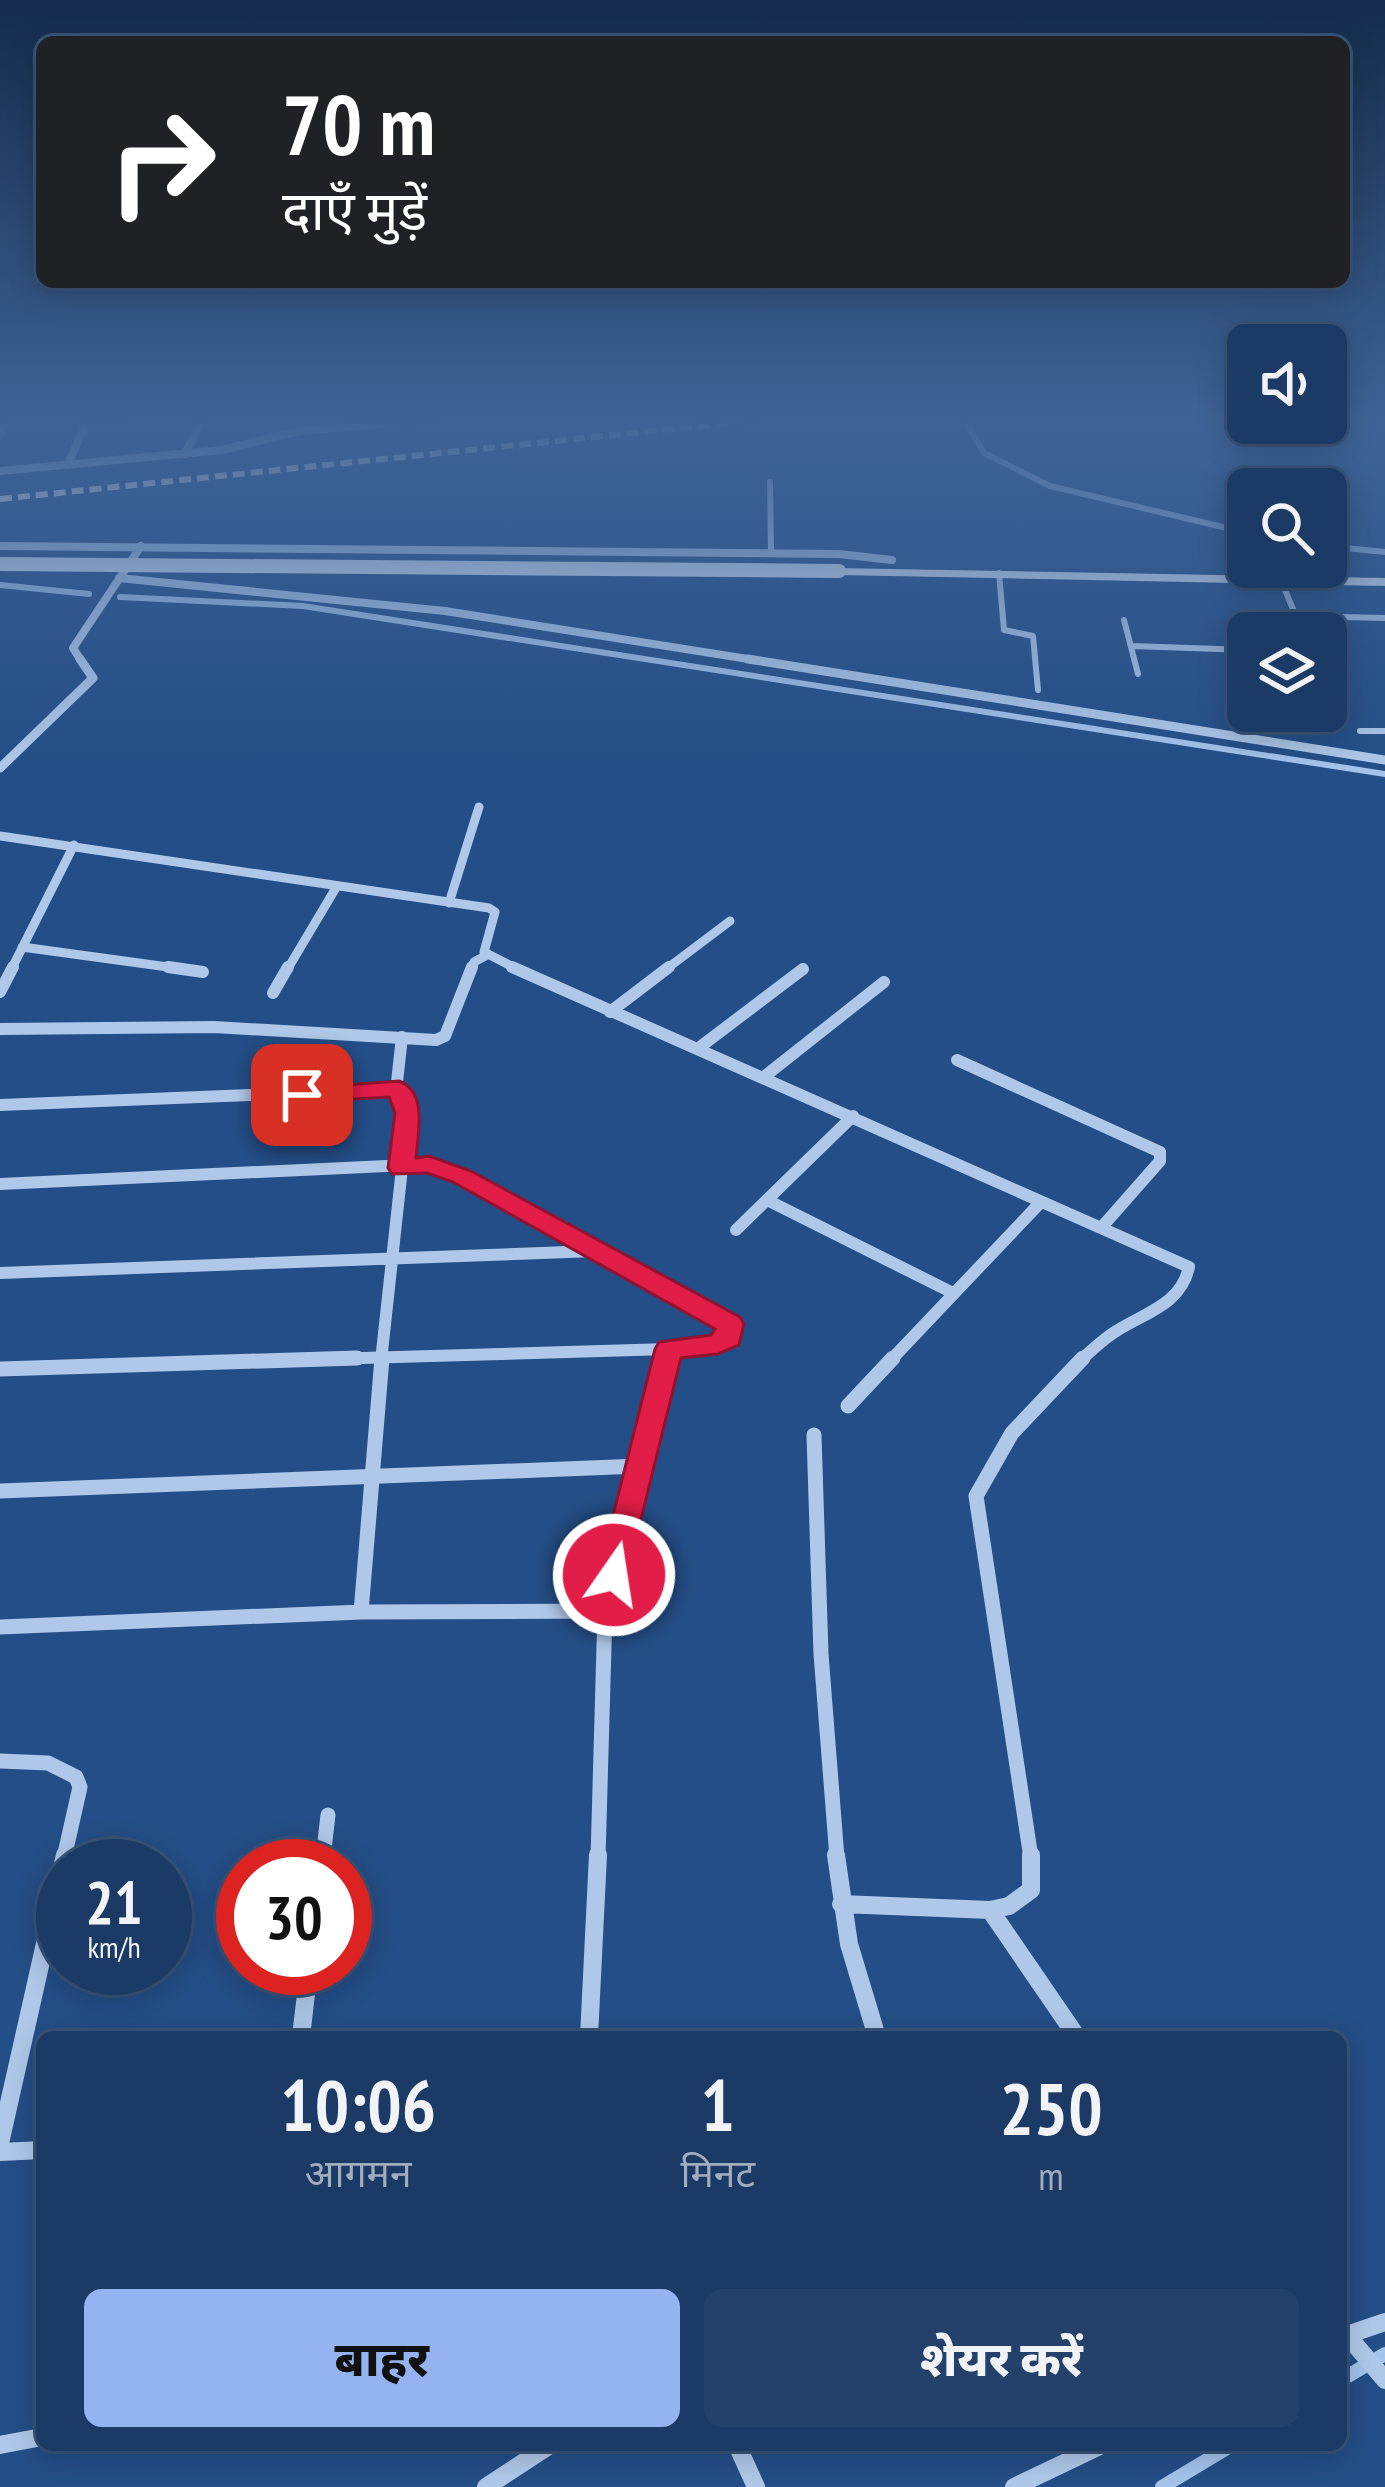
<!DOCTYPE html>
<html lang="hi">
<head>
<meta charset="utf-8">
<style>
  body { margin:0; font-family:"PT Sans Narrow","Noto Sans Devanagari",sans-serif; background:#24416b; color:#f1f3f6; height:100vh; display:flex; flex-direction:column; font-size:45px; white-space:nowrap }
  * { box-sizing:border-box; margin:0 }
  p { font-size:39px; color:#a0adbf }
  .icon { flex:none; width:66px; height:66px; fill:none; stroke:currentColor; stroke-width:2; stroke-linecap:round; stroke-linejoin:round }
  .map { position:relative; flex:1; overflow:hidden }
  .drawer { position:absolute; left:36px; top:2031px; width:1311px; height:420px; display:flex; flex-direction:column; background:#1b3a65; border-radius:18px; box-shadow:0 6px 30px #0003,0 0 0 3px #395479 }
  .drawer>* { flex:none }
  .guide { position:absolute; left:36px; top:36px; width:1314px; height:252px; border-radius:18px; box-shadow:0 6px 30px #0003,0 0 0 3px #395479; background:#202124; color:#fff; overflow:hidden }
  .fabs { position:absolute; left:1227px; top:324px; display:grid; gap:24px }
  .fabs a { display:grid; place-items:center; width:120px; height:120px; border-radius:18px; background:#1b3a65; box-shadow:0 6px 30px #0003,0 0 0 3px #395479; font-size:60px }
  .speed { position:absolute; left:36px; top:1839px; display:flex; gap:24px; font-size:60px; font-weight:700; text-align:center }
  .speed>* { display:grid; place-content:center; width:156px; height:156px; border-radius:50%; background:#1b3a65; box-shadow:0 6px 30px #0003,0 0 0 3px #395479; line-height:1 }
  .speed small { font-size:30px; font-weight:400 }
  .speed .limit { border:18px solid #d22; background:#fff; color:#111 }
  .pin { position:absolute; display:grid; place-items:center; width:102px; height:102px; color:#fff; margin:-51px; border-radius:24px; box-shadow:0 6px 18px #0006 }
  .me { position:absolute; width:132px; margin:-66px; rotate:13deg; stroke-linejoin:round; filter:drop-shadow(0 0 9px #0008) }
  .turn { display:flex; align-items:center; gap:42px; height:252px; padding:0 48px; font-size:54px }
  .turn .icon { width:156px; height:156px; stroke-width:2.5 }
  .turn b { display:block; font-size:84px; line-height:102px }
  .eta { display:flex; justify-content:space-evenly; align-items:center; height:204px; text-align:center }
  .eta b { font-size:72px; font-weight:800; line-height:84px }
  .button { display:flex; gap:24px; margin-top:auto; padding:24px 48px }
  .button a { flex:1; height:138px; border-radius:18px; background:#95b2f1; color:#111; font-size:48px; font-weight:800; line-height:138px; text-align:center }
  .button a+a { background:#24416b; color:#f1f3f6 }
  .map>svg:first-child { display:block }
</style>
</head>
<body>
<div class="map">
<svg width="1385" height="2487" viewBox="0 0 1385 2487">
  <rect width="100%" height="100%" fill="#244e87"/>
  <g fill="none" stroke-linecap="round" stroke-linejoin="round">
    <!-- stream-far1 -->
    <path stroke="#a3c3ea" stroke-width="6" d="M963,418L984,453L1050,486L1248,533
      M1326,546L1385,552
      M0,585L89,594
      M120,597L303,606L1385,774"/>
    <!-- stream -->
    <path stroke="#a3c3ea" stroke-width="14" d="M1341,2380L1385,2354
      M1162,2487L1232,2445"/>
    <!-- service -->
    <path stroke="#afc8e9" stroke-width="6" d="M770,482L771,553
      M999,573L1004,630L1033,636L1038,690
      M1285,590L1303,633
      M1297,616L1385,618
      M1124,620L1138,674
      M1132,646L1248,650
      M1360,731H1385"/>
    <!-- minor-far4 -->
    <path stroke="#afc8e9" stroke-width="8" d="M87,420L146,418
      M0,434L9,418
      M185,454L203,418
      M68,465L88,418
      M0,471L222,450L299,431L443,418
      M0,546L839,554L892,560
      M119,578L445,611L767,662
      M82,662L73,648L141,546"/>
    <!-- minor-far3 -->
    <path stroke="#afc8e9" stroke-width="9" d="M748,659L1385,760
      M0,768L93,678L80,659
      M0,836L489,908L495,912L484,952L519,970
      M449,903L479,807
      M22,947L190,970
      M11,970L74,845
      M287,970L337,886
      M471,970L474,962L487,955
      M665,970L730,921"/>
    <!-- minor-far2 -->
    <path stroke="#afc8e9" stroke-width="12" d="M168,967L203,972
      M512,967L1189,1267C1181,1304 1147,1312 1118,1330C1104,1338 1092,1350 1080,1361
      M0,992L13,967
      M273,993L288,967
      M610,1012L669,967
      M0,1029L214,1027L436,1040L445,1036L472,967
      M700,1047L803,969
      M957,1060L1160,1152V1161L1101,1228
      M765,1076L884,982
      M0,1105L399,1089
      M0,1184L429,1164L462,1177L722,1318L732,1332L718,1344L669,1349L257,1361
      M767,1200L953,1293
      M736,1230L853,1116
      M0,1273L595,1251
      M381,1361L408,1113L397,1082L402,1037
      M666,1361L669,1349
      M890,1361L1040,1203"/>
    <!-- minor-far1 -->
    <path stroke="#afc8e9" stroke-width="15" d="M0,1369L357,1358
      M848,1406L893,1358
      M814,1435L821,1654L837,1858
      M0,1491L640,1466
      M361,1612L382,1358
      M0,1627L361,1612L605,1611
      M0,1761L48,1763L76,1777L80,1787L64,1858
      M323,1858L328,1815
      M598,1858L605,1611L667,1358
      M1031,1858L976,1496L1012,1433L1083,1358"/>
    <!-- minor -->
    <path stroke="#afc8e9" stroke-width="18" d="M836,1855L849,1944L877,2037
      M322,1866L323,1855
      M841,1904L990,1910L1009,1906L1031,1890V1855
      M990,1910L1077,2037
      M301,2037L309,1968
      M589,2037L598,1855
      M0,2143L65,1855
      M0,2152L42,2150
      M1347,2335L1385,2380
      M1341,2337L1385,2322
      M0,2445L42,2437
      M737,2445L756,2487
      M486,2487L550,2445
      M1014,2487L1102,2445"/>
    <!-- secondary -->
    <path fill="#dae6f7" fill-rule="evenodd" d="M834,568L1385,578V586L839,575L832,571Z"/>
    <!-- rail -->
    <path stroke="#fff" stroke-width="6" stroke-dasharray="12 6" stroke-linecap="butt" d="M0,499L776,418"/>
    <!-- secondary-bridge -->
    <path stroke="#dae6f7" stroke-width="14" d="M0,564L839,571"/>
  </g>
  <!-- sky -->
  <linearGradient id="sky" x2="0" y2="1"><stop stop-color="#142b4a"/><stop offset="0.55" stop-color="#3f6396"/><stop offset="1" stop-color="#3f6396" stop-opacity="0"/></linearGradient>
  <rect width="1385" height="766" fill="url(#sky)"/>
  <!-- route -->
  <path fill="#e11d48" stroke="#92132f" stroke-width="3" d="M399,1081C428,1092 418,1133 416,1158L429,1156L471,1171L740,1317L744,1324L739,1345L718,1354L681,1358L625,1584L614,1587L602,1584L598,1575L655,1349L659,1342L711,1335L715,1329L453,1182L427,1173L392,1174L388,1168L395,1113L389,1097L302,1102L289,1095L302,1088Z"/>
</svg>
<div class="fabs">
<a><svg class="icon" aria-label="sound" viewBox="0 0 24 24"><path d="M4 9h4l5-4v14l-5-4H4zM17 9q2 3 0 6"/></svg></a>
<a><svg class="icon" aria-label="search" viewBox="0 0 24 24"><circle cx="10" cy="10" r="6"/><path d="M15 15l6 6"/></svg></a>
<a><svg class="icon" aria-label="layers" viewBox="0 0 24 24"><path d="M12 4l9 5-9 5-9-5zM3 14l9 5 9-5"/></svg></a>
</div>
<div class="speed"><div>21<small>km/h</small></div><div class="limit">30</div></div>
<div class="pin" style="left:302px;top:1095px;background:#d93025"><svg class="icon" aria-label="arrive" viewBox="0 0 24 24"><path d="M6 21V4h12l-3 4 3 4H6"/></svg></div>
<svg class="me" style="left:614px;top:1575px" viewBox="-20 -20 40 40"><circle r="17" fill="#e11d48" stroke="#fff" stroke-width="3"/><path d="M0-11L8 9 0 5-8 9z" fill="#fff"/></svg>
<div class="guide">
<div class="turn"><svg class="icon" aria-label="right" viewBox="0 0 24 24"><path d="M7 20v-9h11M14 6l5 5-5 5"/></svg><div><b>70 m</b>दाएँ मुड़ें</div></div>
</div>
<section class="drawer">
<div class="eta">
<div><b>10:06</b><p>आगमन</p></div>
<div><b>1</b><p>मिनट</p></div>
<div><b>250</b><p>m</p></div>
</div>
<div class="button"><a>बाहर</a><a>शेयर करें</a></div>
</section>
</div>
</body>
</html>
